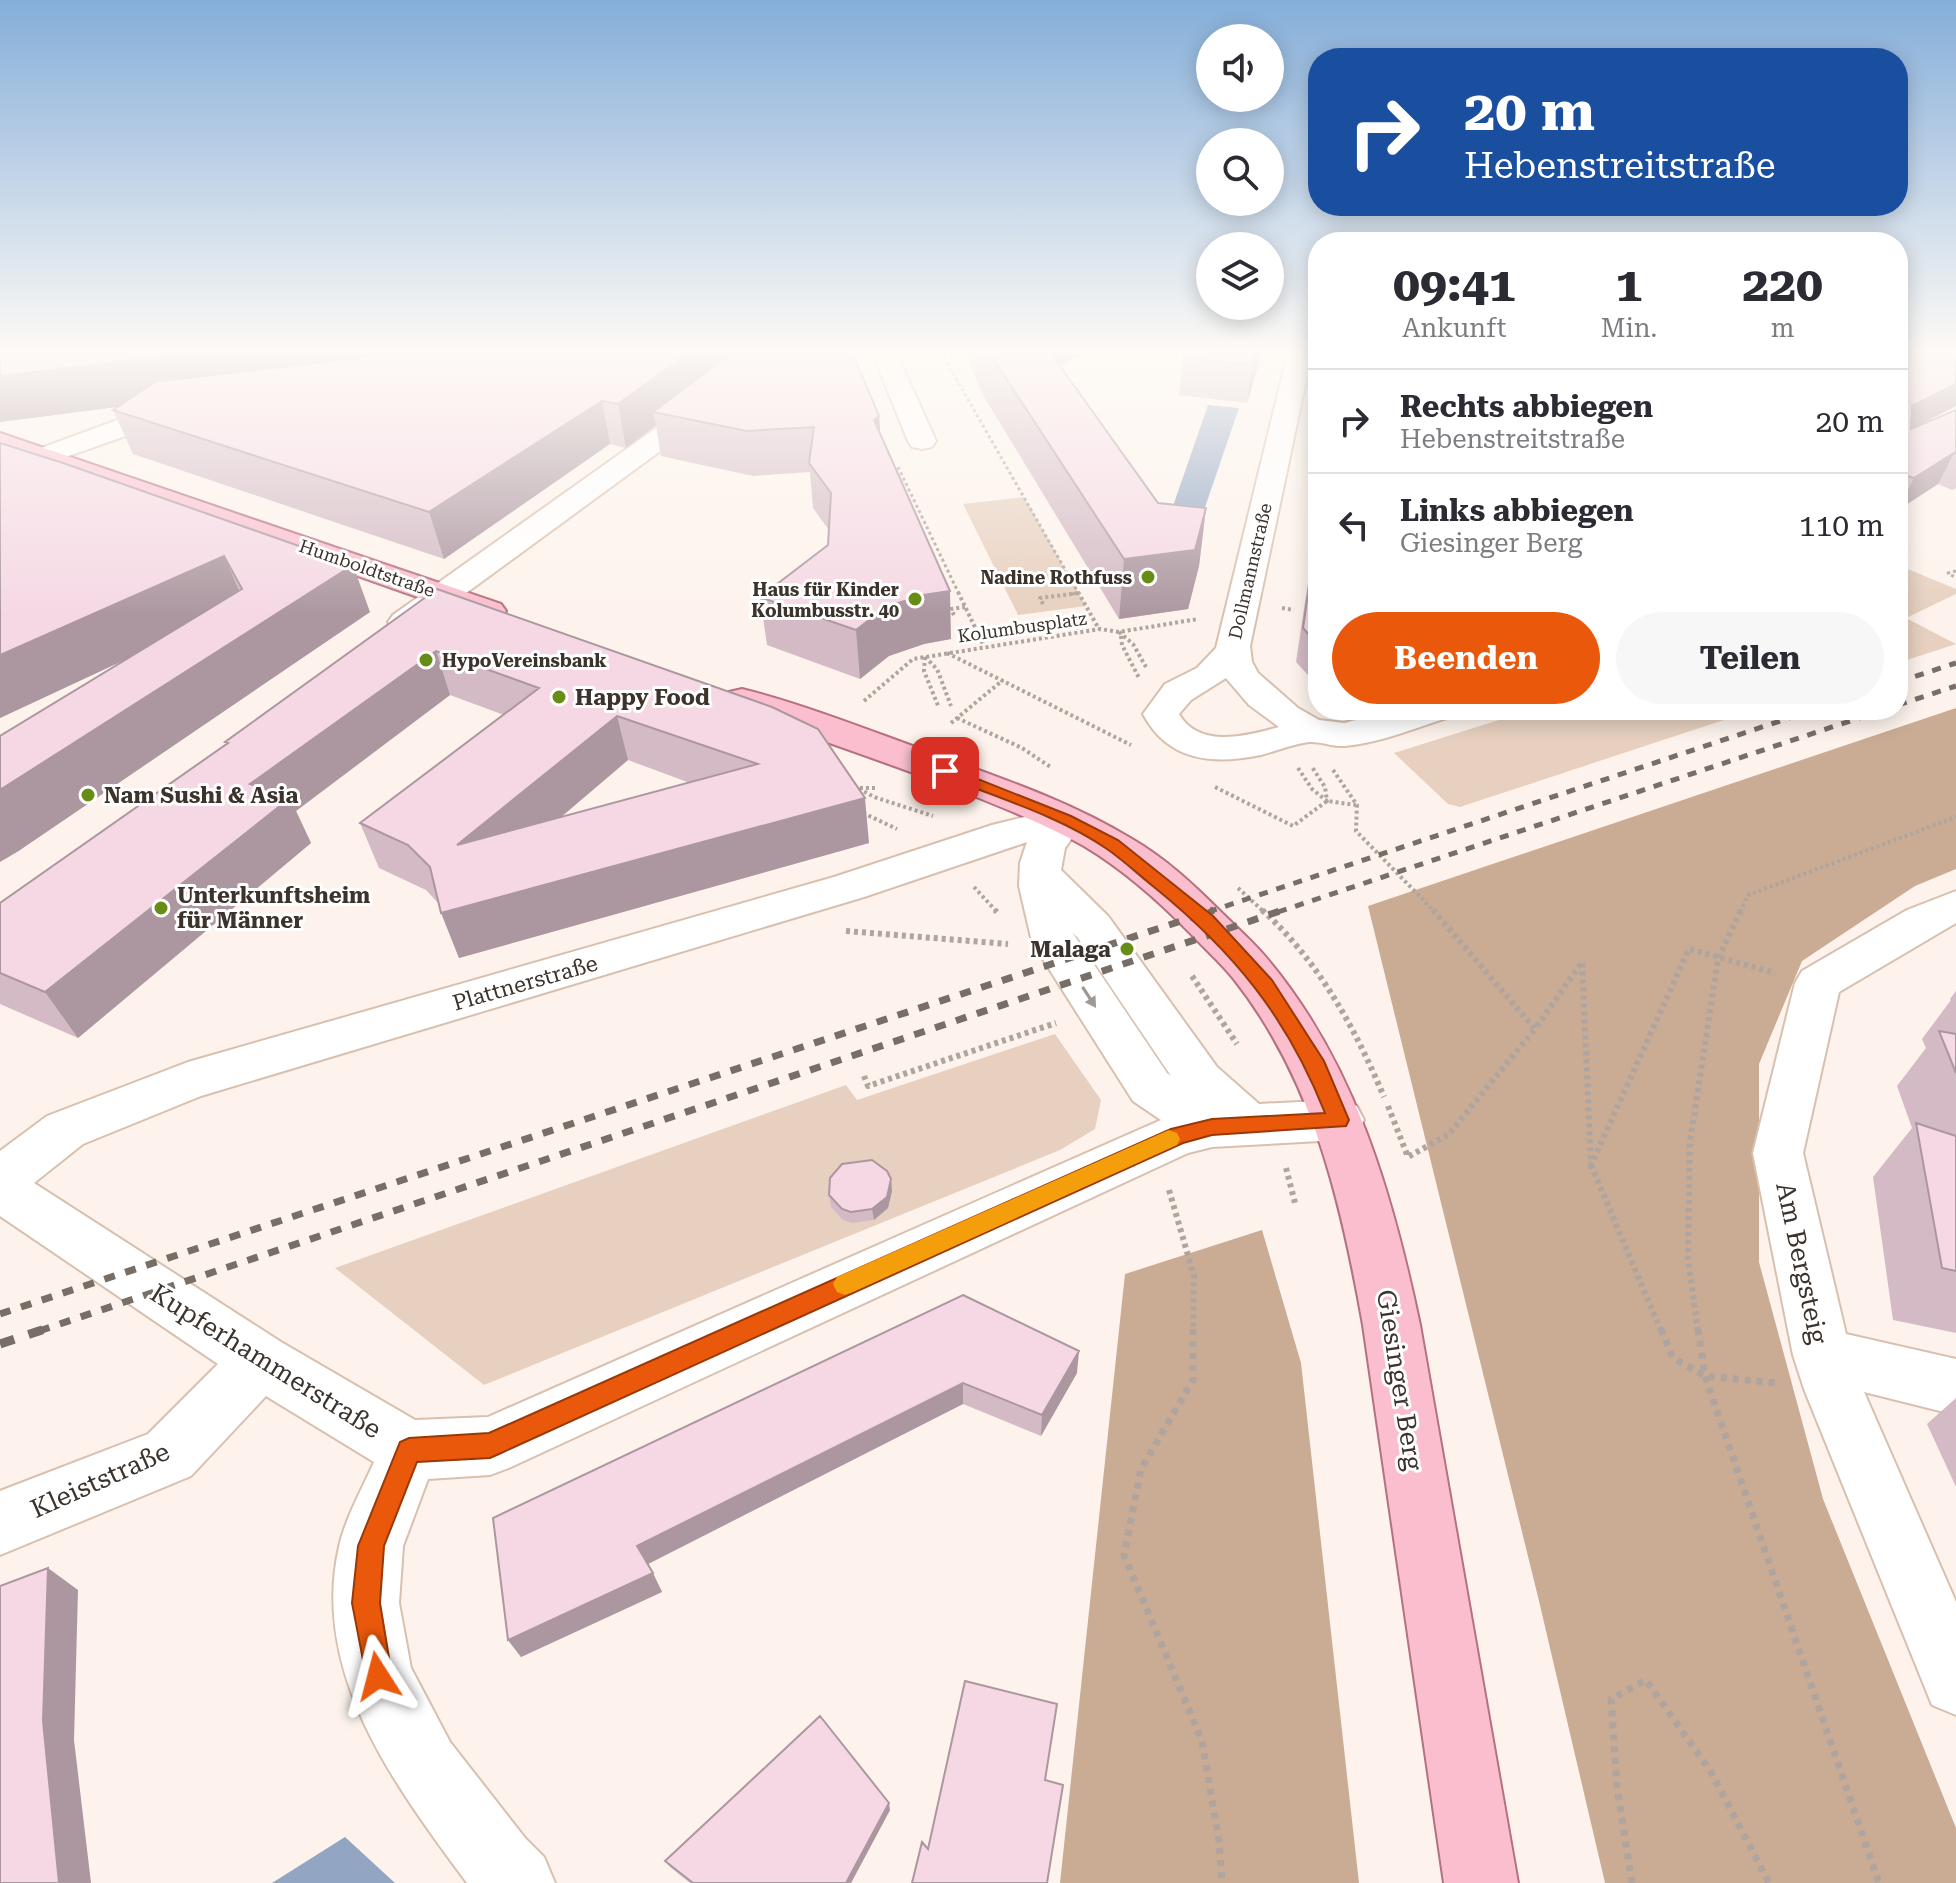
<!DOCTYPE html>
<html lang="de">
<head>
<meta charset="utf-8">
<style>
  body { margin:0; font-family:"Roboto Serif",serif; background:#f7f7f7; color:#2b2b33; height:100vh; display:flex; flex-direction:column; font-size:30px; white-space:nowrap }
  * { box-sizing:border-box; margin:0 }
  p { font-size:26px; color:#7c7c81 }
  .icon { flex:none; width:44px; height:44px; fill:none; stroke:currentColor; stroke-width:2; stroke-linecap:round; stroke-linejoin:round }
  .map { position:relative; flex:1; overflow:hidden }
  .drawer { position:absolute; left:1308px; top:232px; width:600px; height:488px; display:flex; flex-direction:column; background:#fff; border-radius:32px; box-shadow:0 4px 20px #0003 }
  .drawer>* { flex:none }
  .top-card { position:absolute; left:1308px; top:48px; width:600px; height:168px; border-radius:32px; box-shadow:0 4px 20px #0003; background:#1a4fa0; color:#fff; overflow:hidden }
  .controls { position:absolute; left:1196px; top:24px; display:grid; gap:16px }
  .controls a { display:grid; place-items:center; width:88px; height:88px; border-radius:50%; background:#fff; box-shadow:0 4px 20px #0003; font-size:40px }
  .pin { position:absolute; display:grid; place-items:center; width:68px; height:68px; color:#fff; margin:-34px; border-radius:16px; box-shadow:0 4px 12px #0006 }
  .me { position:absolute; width:88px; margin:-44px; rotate:351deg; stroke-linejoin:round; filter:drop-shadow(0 0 6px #0008) }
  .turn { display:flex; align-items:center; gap:28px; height:168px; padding:0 24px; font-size:36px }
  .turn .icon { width:104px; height:104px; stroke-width:2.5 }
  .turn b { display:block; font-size:56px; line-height:68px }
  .eta { display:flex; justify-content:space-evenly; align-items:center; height:136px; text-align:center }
  .eta b { font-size:48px; font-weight:700; line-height:56px }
  .button { display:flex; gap:16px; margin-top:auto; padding:16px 24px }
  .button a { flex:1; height:92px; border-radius:48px; background:#ea580c; color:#fff; font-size:32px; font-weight:700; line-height:92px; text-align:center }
  .button a+a { background:#f7f7f7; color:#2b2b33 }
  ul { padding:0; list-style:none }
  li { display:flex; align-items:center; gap:24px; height:104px; padding:0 24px; border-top:2px solid #e1e1e2 }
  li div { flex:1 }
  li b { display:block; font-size:30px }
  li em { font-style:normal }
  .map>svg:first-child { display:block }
</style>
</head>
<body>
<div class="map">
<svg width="1956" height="1883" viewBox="0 0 1956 1883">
  <rect width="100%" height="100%" fill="#fdf3ec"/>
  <!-- green -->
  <path fill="#e7d0bf" d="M1024,497L1086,606L1018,615L963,504Z
    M1898,565L1956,589V594L1906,618L1956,644L1898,663Z
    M1531,710H1754L1460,807L1448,804L1394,753Z
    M1055,1034L1101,1100L1095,1129L1060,1150L484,1385L335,1268L846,1085L857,1100Z"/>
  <!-- forest -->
  <path fill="#caab94" d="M1956,708V869L1915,886L1802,961L1759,1064V1262L1823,1499L1956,1828V1883H1605L1539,1601L1368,906Z
    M1262,1230L1301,1363L1359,1883H1060L1125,1274Z"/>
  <!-- water -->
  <path fill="#92a5c3" d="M1208,405L1239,408L1187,560L1156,555Z
    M345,1837L395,1883H272Z"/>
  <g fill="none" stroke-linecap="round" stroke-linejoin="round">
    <!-- minor casing -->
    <g stroke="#d8c0af" stroke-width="4">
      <path id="minor" d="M872,352H896L936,441L932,447L922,449L912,447L908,441Z
        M1288,352H1312L1250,646L1252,662L1258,673L1298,708L1319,720L1344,723L1396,710H1452L1447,718C1414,728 1380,743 1345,746C1333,747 1320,741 1309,742C1293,744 1276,751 1261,755C1212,765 1168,761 1143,714L1165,684L1197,668L1216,648ZM1226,678L1249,705L1279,727C1247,736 1199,749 1179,714L1191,700Z
        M706,397L715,399L719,405L715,411L417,629L405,632L393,629L388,622L393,615L697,399Z
        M179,405L188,407L192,413L188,419L148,428L46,464L36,462L32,456L36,450L131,415Z
        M1065,807L1079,811L1085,820L1065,848L1061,870L1108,916L1217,1067L1259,1104L1339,1100L1357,1106L1364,1120L1357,1134L1339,1140L1212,1147L1188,1153L511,1467L490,1475L428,1479L403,1546L399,1603L411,1668L450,1742L525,1838L544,1857L555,1883H467C397,1788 310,1674 339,1547C345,1519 362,1489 374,1462L266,1396L191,1476L0,1555V1491L148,1434L218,1364L0,1216V1151L47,1116L188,1062L834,877L992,825ZM1027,842L1020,863L1019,886L1032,942L1133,1101L1161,1120L488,1417L415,1420L281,1342L34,1183L83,1144L201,1096L864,897ZM1072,932L1078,938L1171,1076L1167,1073Z
        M1956,891V923L1839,992L1803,1153L1846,1334L1956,1359V1415L1864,1392L1956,1602V1715L1932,1705L1804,1389L1793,1355L1753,1153L1795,983L1802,971L1907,910Z"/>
    </g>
    <!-- major casing -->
    <g stroke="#b67180" stroke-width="4">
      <path id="major" d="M0,433L501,604L506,611L501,618L489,621L477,618L0,450Z
        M742,689C806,705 870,731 932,753C1000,778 1070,801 1132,839C1165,858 1194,885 1221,912C1235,926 1251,940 1264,955C1354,1060 1392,1192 1420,1325L1518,1883H1444L1363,1325C1341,1201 1313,1079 1233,978C1220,962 1205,949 1191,934C1159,901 1124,870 1084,846C1049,826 1011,811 974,796C893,764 811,737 729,708L724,700L729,692Z"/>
    </g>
    <!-- path-far3 -->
    <path stroke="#afa59e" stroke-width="3" stroke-dasharray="3 3" stroke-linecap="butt" d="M941,352L1079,594
      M943,356L981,352
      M898,467L959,594
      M1956,571L1948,573L1956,578
      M1072,594L1079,593"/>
    <!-- path-far2 -->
    <path stroke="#afa59e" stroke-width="4" stroke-dasharray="3 3" stroke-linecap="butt" d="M958,592L984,646
      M1078,592L1099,629
      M1043,604L1040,598L1079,593
      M1282,608L1294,610
      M954,615L951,609L965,607
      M1119,632L1133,644L1146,667
      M1121,636L1122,645L1139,678
      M947,653L1131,745
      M925,657L937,669L951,706
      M925,657L924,671L939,708
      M864,701L913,659L1100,629L1119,632L1198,619
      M957,718L1022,748L1052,768
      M951,723L1003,680
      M1298,768L1312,789L1327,801L1325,787L1312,767
      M1333,770L1357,805L1356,831L1435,912
      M1215,787L1293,826L1327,801L1356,805
      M875,788H858L874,797L933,816
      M863,813L897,829
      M974,887L997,912
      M1238,888L1264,912
      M1740,912L1748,895L1956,817"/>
    <!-- path-far1 -->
    <path stroke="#afa59e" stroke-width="6" stroke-dasharray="4 4" stroke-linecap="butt" d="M995,910L997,912
      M1262,910C1318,960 1355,1028 1384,1097
      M1433,910L1535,1029L1582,962L1591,1165L1689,949L1775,973
      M846,931L1008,944
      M1192,976L1237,1044
      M864,1076L868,1086L1056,1023
      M1388,1106L1408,1157L1449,1134L1535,1029
      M1591,1165L1661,1331
      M1286,1168L1295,1203
      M1169,1190L1194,1276L1193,1331
      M1698,1331L1688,1258L1690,1142L1718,959L1741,910"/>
    <!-- path -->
    <path stroke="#afa59e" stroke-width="7" stroke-dasharray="6 6" stroke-linecap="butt" d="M1193,1329V1380L1141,1469L1124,1555L1202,1741L1219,1841L1222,1883
      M1661,1329L1673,1358L1705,1376L1777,1383
      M1698,1329L1705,1376L1879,1883
      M1632,1883L1617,1787L1611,1699L1646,1680L1711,1772L1769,1883"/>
    <!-- minor -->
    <use href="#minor" fill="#fff" fill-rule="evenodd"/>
    <!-- major -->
    <use href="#major" fill="#fabece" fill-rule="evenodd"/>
    <!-- rail-far2 -->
    <path stroke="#776e67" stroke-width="5" stroke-dasharray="9 9" stroke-linecap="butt" d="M1898,682L1956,663
      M1898,705L1956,686
      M1208,912L1813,710
      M1278,912L1883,710"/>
    <!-- rail-far1 -->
    <path stroke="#776e67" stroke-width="7" stroke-dasharray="11 11" stroke-linecap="butt" d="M0,1314L1214,910
      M39,1331L1283,910"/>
    <!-- rail -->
    <path stroke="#776e67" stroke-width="9" stroke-dasharray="15 15" stroke-linecap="butt" d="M0,1344L45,1329"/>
  </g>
  <!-- wall -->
  <path fill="#d3bac4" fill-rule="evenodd" d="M0,352L879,416L880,434L951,639L924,644L889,656L860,679L767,645L760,597L828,545L829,530L813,508L810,472L753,476L661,456L656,425L626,448L610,444L444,559L133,454L113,410L118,407L0,422Z
    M970,352H1087L1060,366L1158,503L1206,508L1199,566L1188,609L1119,619L983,395L970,365Z
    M1185,352H1262L1247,403L1179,395L1183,358Z
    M1898,352H1956V406L1911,429L1956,410V488L1952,490L1938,484L1898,510Z
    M0,443L370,612L17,852L130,657L0,718Z
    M1318,516V686L1296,662Z
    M437,589L772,707L869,843L459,958L439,904L426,890L379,868L360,823L504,715L450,695L296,811L311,843L78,1038L0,1004V903L226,745L225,742ZM628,760L690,783L560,818Z
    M1956,991V1333L1893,1320L1873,1177L1912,1128L1897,1086L1926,1048L1922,1039L1951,1000L1950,999Z
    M891,1179L892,1191L888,1208L874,1220L852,1223L843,1220L831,1207L829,1195Z
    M963,1295L1077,1373L1041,1436L963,1404L648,1564L662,1592L521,1657L508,1640Z
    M1956,1398V1487L1927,1424Z
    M890,1810L851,1883H690L670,1867L665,1861Z"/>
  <!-- shaded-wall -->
  <path fill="#ac97a0" d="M225,352H590L201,396L0,422V376L191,353Z
    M690,352H759L653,412L656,425L626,448L618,404Z
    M1033,352H1087L1032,381Z
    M1256,352H1262L1247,403L1252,365Z
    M1956,384V406L1898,436L1912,406Z
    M602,401L610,444L444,559L429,512Z
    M879,416L882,460L874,420Z
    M1954,453L1938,484L1898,510L1914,478Z
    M1206,508L1199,566L1188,609L1119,619L1124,559Z
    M224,556L245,604L0,718V655Z
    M353,565L370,612L17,852L0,862V790Z
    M950,591L951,639L924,644L889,656L860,679L856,630L886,607L923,595Z
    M436,651L450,695L296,811L311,843L78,1038L45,992L250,784Z
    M617,716L628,760L474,891L457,845Z
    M865,798L869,843L459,958L441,913Z
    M891,1179L892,1191L888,1208L874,1220L872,1209Z
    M1079,1351L1077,1373L1041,1436L1042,1415Z
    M963,1383V1404L646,1565L637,1546Z
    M48,1568L78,1590L74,1740L91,1883H59L43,1721Z
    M653,1573L662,1592L521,1657L508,1640Z
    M889,1803L890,1810L851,1883H846Z"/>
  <!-- building -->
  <path fill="#f5d8e4" stroke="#ac97a0" stroke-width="2" fill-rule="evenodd" d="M0,352H225L185,357L191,353L0,376Z
    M407,352H690L618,404L602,401L429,512L113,410L155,382Z
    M733,352H852L879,416L874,420L950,591L923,595L886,607L856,630L760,597L828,545L831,493L809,463L814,427L747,431L653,412Z
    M989,352H1050L1158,503L1206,508L1195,550L1124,559Z
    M1185,352H1256L1252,365L1183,358Z
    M1898,352H1956V384L1912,406L1911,429L1956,410V454L1954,453L1914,478L1898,473Z
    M0,443L63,463L353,565L0,790V736L242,589L224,556L0,655Z
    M1318,524V645L1303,628Z
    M437,589L772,707L818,729L865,798L441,913L430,867L408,845L360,823L539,688L436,651L250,784L290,798L45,992L0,973V903L228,743L225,742ZM617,716L758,764L457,845Z
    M1939,1031L1956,1034V1073Z
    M1916,1123L1956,1136V1271L1942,1268Z
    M872,1160L887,1171L891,1179L887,1197L872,1209L851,1212L842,1209L829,1195L830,1178L842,1164Z
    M963,1295L1079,1351L1042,1415L963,1383L637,1546L653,1573L508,1640L493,1518Z
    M48,1568L43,1721L59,1883H0V1586Z
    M965,1681L1057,1704L1045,1780L1063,1785L1047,1883H912L922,1842L928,1849Z
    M820,1716L889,1803L846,1883H693L665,1861Z"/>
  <!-- one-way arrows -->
  <defs><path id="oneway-solid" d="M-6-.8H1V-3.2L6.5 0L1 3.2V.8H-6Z" transform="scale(2)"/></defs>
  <use fill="#9e9996" href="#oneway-solid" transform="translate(1089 997) rotate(57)"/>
  <!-- sky -->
  <linearGradient id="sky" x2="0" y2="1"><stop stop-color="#85aed9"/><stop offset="0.57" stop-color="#fefaf6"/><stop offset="1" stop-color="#fefaf6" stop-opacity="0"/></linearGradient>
  <rect width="1956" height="616" fill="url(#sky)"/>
  <!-- route -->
  <path fill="#ea580c" stroke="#983908" stroke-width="2" d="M945,766L1071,816L1118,840L1213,916L1272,980L1324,1061L1349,1120L1346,1126L1212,1135L1183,1143L499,1454L490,1458L417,1462L384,1546L380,1603L392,1676L388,1686L378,1690L368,1686L352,1603L358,1546L400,1442L409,1438L489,1433L1171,1129L1212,1119L1325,1113C1287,1017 1234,952 1154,887C1139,875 1123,860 1107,849C1058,815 994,797 939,774V768Z"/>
  <!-- slow -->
  <path fill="#f59e0b" d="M1169,1130L1177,1133L1180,1139L1177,1145L853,1292L845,1295L837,1292L833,1284L837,1277Z"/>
  <!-- markers -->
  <g fill="#678d17" stroke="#fff" stroke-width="3">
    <circle cx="1148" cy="577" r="8"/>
    <circle cx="915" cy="599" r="8"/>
    <circle cx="426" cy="660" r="8"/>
    <circle cx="559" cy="697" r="8"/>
    <circle cx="88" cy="795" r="8"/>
    <circle cx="161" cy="908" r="8"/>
    <circle cx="1127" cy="949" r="8"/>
  </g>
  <g text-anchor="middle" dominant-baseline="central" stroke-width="6" stroke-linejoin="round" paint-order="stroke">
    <!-- far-street labels -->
    <g font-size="18" fill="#3c332c" stroke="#fff">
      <text transform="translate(367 568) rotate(19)">Humboldtstraße</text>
      <text transform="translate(1250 571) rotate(-77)">Dollmannstraße</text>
      <text transform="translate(1022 627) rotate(-8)">Kolumbusplatz</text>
    </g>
    <!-- far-poi labels -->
    <g font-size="18" font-weight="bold" fill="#3c332c" stroke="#fff" text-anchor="end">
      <text x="1132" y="577">Nadine Rothfuss</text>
      <text x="899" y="589">Haus für Kinder<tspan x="899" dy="21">Kolumbusstr. 40</tspan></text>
      <text x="442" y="660" text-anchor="start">HypoVereinsbank</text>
    </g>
    <!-- poi labels -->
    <g font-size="22" font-weight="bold" fill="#3c332c" stroke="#fff" text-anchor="start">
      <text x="575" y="697">Happy Food</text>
      <text x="104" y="795">Nam Sushi &amp; Asia</text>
      <text x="177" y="895">Unterkunftsheim<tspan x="177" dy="25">für Männer</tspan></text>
      <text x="1111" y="949" text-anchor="end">Malaga</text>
    </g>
    <!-- street labels -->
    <g font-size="22" fill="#3c332c" stroke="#fff">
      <text transform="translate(525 983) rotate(-16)">Plattnerstraße</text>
    </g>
    <!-- near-street labels -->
    <g font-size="26" fill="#3c332c" stroke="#fff">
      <text transform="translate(1802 1263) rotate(78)">Am Bergsteig</text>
      <text transform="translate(266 1361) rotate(32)">Kupferhammerstraße</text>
      <text transform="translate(1400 1380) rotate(81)">Giesinger Berg</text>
      <text transform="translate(100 1480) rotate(-24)">Kleiststraße</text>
    </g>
  </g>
</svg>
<div class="controls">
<a><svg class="icon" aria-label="sound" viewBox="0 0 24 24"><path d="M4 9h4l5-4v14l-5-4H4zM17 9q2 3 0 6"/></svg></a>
<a><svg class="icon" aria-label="search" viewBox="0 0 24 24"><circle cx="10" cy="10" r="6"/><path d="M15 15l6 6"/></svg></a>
<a><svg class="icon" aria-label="layers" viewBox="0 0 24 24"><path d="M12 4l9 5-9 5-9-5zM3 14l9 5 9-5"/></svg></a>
</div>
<div class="pin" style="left:945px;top:771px;background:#d93025"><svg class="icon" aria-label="arrive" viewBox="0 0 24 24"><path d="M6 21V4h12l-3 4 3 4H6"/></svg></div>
<svg class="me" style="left:378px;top:1676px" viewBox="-20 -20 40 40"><path d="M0-17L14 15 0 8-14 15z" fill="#ea580c" stroke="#fff" stroke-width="4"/></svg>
<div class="top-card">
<div class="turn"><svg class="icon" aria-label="right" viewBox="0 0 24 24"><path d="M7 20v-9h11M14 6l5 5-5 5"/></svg><div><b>20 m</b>Hebenstreitstraße</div></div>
</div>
<section class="drawer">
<div class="eta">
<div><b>09:41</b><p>Ankunft</p></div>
<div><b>1</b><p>Min.</p></div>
<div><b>220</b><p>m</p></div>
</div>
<ul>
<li><svg class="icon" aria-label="right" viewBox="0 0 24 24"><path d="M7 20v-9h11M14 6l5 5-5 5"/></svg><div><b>Rechts abbiegen</b><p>Hebenstreitstraße</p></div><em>20 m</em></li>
<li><svg class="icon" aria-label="left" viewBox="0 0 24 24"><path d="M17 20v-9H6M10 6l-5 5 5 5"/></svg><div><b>Links abbiegen</b><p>Giesinger Berg</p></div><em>110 m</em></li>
</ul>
<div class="button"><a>Beenden</a><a>Teilen</a></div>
</section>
</div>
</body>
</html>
